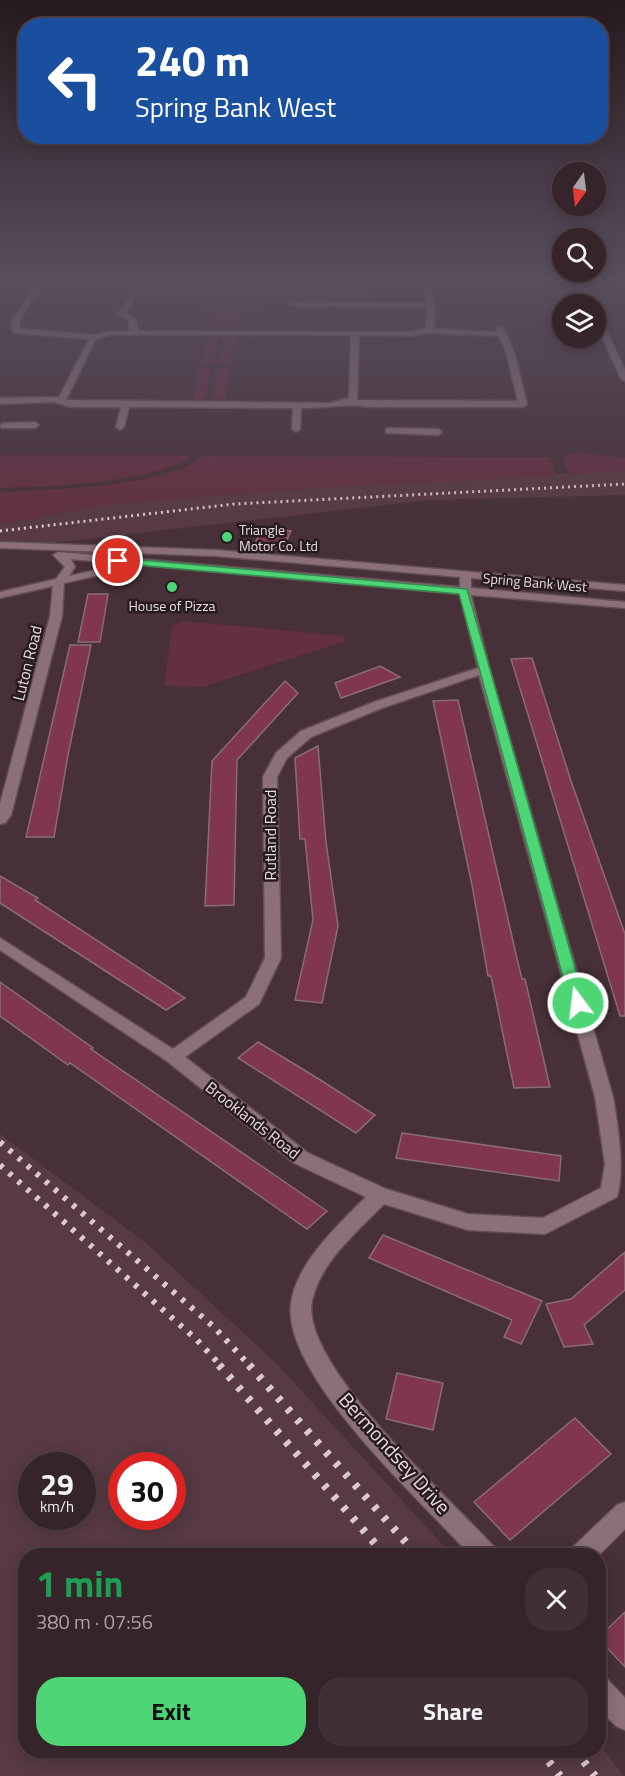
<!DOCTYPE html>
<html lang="en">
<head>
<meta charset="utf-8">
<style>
  body { margin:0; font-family:"Titillium Web",sans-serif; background:#403035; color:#f1f3f6; height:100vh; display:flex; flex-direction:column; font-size:22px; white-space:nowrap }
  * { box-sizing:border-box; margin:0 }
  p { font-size:20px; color:#aaa4a8 }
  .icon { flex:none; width:33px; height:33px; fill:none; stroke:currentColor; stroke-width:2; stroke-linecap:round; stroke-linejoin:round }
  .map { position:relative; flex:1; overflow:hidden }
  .panel { position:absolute; left:18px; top:1548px; width:588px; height:210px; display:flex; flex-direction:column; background:#352429; border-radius:24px; box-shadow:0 3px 15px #0003,0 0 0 2px #4f4146 }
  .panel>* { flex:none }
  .banner { position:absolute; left:18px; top:18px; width:590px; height:126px; border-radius:24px; box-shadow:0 3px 15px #0003,0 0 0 2px #4f4146; background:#1a4fa0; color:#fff; overflow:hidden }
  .needle { width:39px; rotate:194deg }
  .controls { position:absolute; left:552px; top:162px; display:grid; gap:12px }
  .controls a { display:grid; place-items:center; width:54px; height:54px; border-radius:50%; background:#352429; box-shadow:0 3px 15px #0003,0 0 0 2px #4f4146; font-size:30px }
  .speed { position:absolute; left:18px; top:1452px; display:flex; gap:12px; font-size:30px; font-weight:700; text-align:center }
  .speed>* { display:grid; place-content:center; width:78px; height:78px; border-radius:50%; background:#352429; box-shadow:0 3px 15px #0003,0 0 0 2px #4f4146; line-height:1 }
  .speed small { font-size:15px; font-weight:400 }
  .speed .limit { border:9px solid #d22; background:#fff; color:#111 }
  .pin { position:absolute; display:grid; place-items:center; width:51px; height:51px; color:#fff; margin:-26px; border:3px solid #fff; border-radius:50%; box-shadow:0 2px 6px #0007 }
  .me { position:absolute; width:66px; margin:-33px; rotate:345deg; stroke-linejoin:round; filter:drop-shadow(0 0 4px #0008) }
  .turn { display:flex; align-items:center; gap:21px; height:126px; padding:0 18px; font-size:27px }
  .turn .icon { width:78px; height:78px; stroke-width:2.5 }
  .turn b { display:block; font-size:42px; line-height:51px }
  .round { display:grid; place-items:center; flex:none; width:63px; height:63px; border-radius:24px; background:#403035 }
  .headline { display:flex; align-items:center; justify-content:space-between; height:102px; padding:0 18px }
  h1 { font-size:36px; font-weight:700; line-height:45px; color:#1e9e55 }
  .action { display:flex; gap:12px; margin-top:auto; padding:12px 18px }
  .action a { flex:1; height:69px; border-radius:24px; background:#4ed676; color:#111; font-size:24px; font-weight:700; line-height:69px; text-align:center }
  .action a+a { background:#403035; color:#f1f3f6 }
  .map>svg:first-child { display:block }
</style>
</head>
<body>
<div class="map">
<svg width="625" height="1776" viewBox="0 0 625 1776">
  <rect width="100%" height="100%" fill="#473037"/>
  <!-- built -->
  <path fill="#573a43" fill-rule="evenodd" d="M625,470V495L428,500L53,543L0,540V524L110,504L319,488Z
    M0,1134L146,1243L277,1364L452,1555L26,1556V1750H598L599,1744L624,1776H0ZM32,1466H82V1516H32ZM122,1466H172V1516H122Z"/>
  <!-- green -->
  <path fill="#623041" d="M106,277H370L371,297H299L298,302H271L243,310L240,330H209L213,310L188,302L136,301L117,280L105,279Z
    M207,336H218L213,363L201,365Z
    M224,336H236L231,365L220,363Z
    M199,367L211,369L205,399H193Z
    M230,367L225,399H212L218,369Z
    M576,452L625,458V470L569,475L562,457Z
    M0,455H188L191,458C140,484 57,486 0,488Z
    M202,456L550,457L556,476L319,488L110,504L0,524V492C45,490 172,487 202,456Z
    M183,621L344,636L346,641L202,687L164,686L172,626Z"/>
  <!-- building -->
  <path fill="#803651" stroke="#886d75" stroke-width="1.5" d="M263,528L291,531L283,548L254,545Z
    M88,594H108L100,642H78Z
    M70,645H91L68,755L54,837H26Z
    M532,658L571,781L625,934V1016H620L511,659Z
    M380,666L400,677L341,698L335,683Z
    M285,681L298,693L237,760L234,905L205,906L212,761Z
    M458,700L518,963L522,979H525L550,1087L514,1088L491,976H488L472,885L433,701Z
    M318,746L326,842L338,926L322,1003L295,1000L313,920L305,839H300L295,758Z
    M0,876L38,898L35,900L185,998L166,1010L0,903Z
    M0,982L93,1048L91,1049L327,1211L307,1229L70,1063L68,1065L0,1016Z
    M258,1042L322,1081L375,1115L356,1133L238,1058Z
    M402,1133L561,1156L559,1181L396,1158Z
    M383,1235L542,1301L521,1344L504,1337L512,1320L369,1258Z
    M625,1252V1290L584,1325L593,1344L564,1347L546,1304L571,1299Z
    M397,1373L443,1383L433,1430L386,1419Z
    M575,1418L611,1454L510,1540L474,1502Z
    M625,1612V1667L598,1638Z"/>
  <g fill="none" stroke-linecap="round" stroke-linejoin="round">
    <!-- minor casing -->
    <g stroke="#624e54" stroke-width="3">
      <path id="minor" d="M41,277H47L19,322L20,329L94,335L109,331H130L128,320L118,314L130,297L134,299L126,313L136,319L138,331L412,332L426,328L427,307L293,306L289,304L293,302L427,303L423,277H429L434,310V329L497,332V327H503L514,352L527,404L523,407H367C346,403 323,409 301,408L300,429L296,432L292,429L293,408L129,407L124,427L120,430L116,427L121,407H71L53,402L0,404V398L59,397L89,339L13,333L11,322ZM425,333L499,336L506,352L518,401L357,400L359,335L412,336ZM109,335H351L349,398L330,403L66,400L94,343L97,339Z
        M573,277H625V280H581L593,304H586Z
        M596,315L600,317L625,370V381L621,379L596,324Z
        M4,423L35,422L39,425L35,428H1L0,425Z
        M389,428L438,429L442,432L438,435L386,433V429Z
        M0,542L216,550L625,585V591L471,578V588L625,602V608L471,595L490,670L613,1097C618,1127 625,1169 617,1197L545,1234L468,1230L384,1204C357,1232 320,1262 312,1301C299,1364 453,1501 495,1548L499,1556H471C424,1503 282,1376 291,1304C296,1263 339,1224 366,1197L294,1163L167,1061L0,950V938L173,1049L246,997L265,958L263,777L276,753L301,731L374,702L478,668L460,594L130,564V568L64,583L62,616L11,815L5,823L0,824V804L50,616L53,586L0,598V592L56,579L65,567L53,555L58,552L460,587V577L216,556L0,548ZM71,559L123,564L69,576L75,567ZM479,675L595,1097L605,1164L601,1188L543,1218L468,1214L386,1189L308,1153L185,1057L259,1004L281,958L277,777L287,758L311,737L382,708Z
        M625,1502V1529L598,1556H568L572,1548L617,1505Z
        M598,1675L607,1679L625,1698V1730L616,1726L598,1708Z"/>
    </g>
    <!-- minor -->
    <use href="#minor" fill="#8b7077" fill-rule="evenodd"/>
    <!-- rail-far2 -->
    <path stroke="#dac9cd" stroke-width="3" stroke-dasharray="2 4" stroke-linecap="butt" d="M0,531L234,504L625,484"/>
    <!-- rail-far1 -->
    <path stroke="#dac9cd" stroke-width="6" stroke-dasharray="4 8" stroke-linecap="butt" d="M0,1142L214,1327L250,1366
      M0,1165L197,1340L221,1366"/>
    <!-- rail -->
    <path stroke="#dac9cd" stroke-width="8" stroke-dasharray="4.5 10" stroke-linecap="butt" d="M219,1365L386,1556
      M249,1365L418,1556
      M540,1750L560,1776
      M575,1750L595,1776"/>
  </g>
  <!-- sky -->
  <linearGradient id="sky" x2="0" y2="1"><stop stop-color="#271a1e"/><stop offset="0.53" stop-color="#584e5e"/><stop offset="1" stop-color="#584e5e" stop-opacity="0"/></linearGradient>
  <rect width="625" height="526" fill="url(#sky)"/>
  <!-- route -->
  <path fill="#4ed676" stroke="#338b4d" stroke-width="1.5" d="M118,558L467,589L585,1003L583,1007H572L570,1003L459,594L114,563V559Z"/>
  <!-- markers -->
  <g fill="#4ed676" stroke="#261b1e" stroke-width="2">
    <circle cx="227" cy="537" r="6"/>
    <circle cx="172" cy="587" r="6"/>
  </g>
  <g text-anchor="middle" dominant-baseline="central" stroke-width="5" stroke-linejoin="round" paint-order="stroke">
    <!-- far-poi labels -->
    <g font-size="14" fill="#ebdbdf" stroke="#261b1e" text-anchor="start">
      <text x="239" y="529">Triangle<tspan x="239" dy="16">Motor Co. Ltd</tspan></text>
      <text x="172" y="605" text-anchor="middle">House of Pizza</text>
    </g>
    <!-- far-street labels -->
    <g font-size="14" fill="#ebdbdf" stroke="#261b1e">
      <text transform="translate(535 582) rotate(5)">Spring Bank West</text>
    </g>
    <!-- street labels -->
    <g font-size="16" fill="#ebdbdf" stroke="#261b1e">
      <text transform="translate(27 663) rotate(-76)">Luton Road</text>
      <text transform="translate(270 835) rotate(-90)">Rutland Road</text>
      <text transform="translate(253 1120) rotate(38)">Brooklands Road</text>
    </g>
    <!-- near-street labels -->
    <g font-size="20" fill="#ebdbdf" stroke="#261b1e">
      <text transform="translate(395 1453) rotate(48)">Bermondsey Drive</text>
    </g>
  </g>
</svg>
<div class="controls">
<a><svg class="needle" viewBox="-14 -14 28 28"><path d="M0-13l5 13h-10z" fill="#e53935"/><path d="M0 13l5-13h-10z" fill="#aaa4a8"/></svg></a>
<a><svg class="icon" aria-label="search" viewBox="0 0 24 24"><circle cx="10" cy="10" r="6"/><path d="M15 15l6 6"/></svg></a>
<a><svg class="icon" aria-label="layers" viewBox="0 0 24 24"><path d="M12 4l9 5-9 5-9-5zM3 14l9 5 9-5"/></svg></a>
</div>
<div class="speed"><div>29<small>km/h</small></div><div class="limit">30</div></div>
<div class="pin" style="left:118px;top:561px;background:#d93025"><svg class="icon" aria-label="arrive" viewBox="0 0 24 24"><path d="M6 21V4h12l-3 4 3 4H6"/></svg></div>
<svg class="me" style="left:578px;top:1003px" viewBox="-20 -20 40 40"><circle r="17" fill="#4ed676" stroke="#fff" stroke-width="3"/><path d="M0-11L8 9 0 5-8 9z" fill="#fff"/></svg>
<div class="banner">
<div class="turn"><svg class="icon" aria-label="left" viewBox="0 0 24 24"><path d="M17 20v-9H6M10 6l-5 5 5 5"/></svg><div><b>240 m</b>Spring Bank West</div></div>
</div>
<section class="panel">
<div class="headline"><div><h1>1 min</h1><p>380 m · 07:56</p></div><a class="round"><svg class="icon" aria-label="close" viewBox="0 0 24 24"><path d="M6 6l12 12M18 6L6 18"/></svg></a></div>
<div class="action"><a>Exit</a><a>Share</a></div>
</section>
</div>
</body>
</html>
